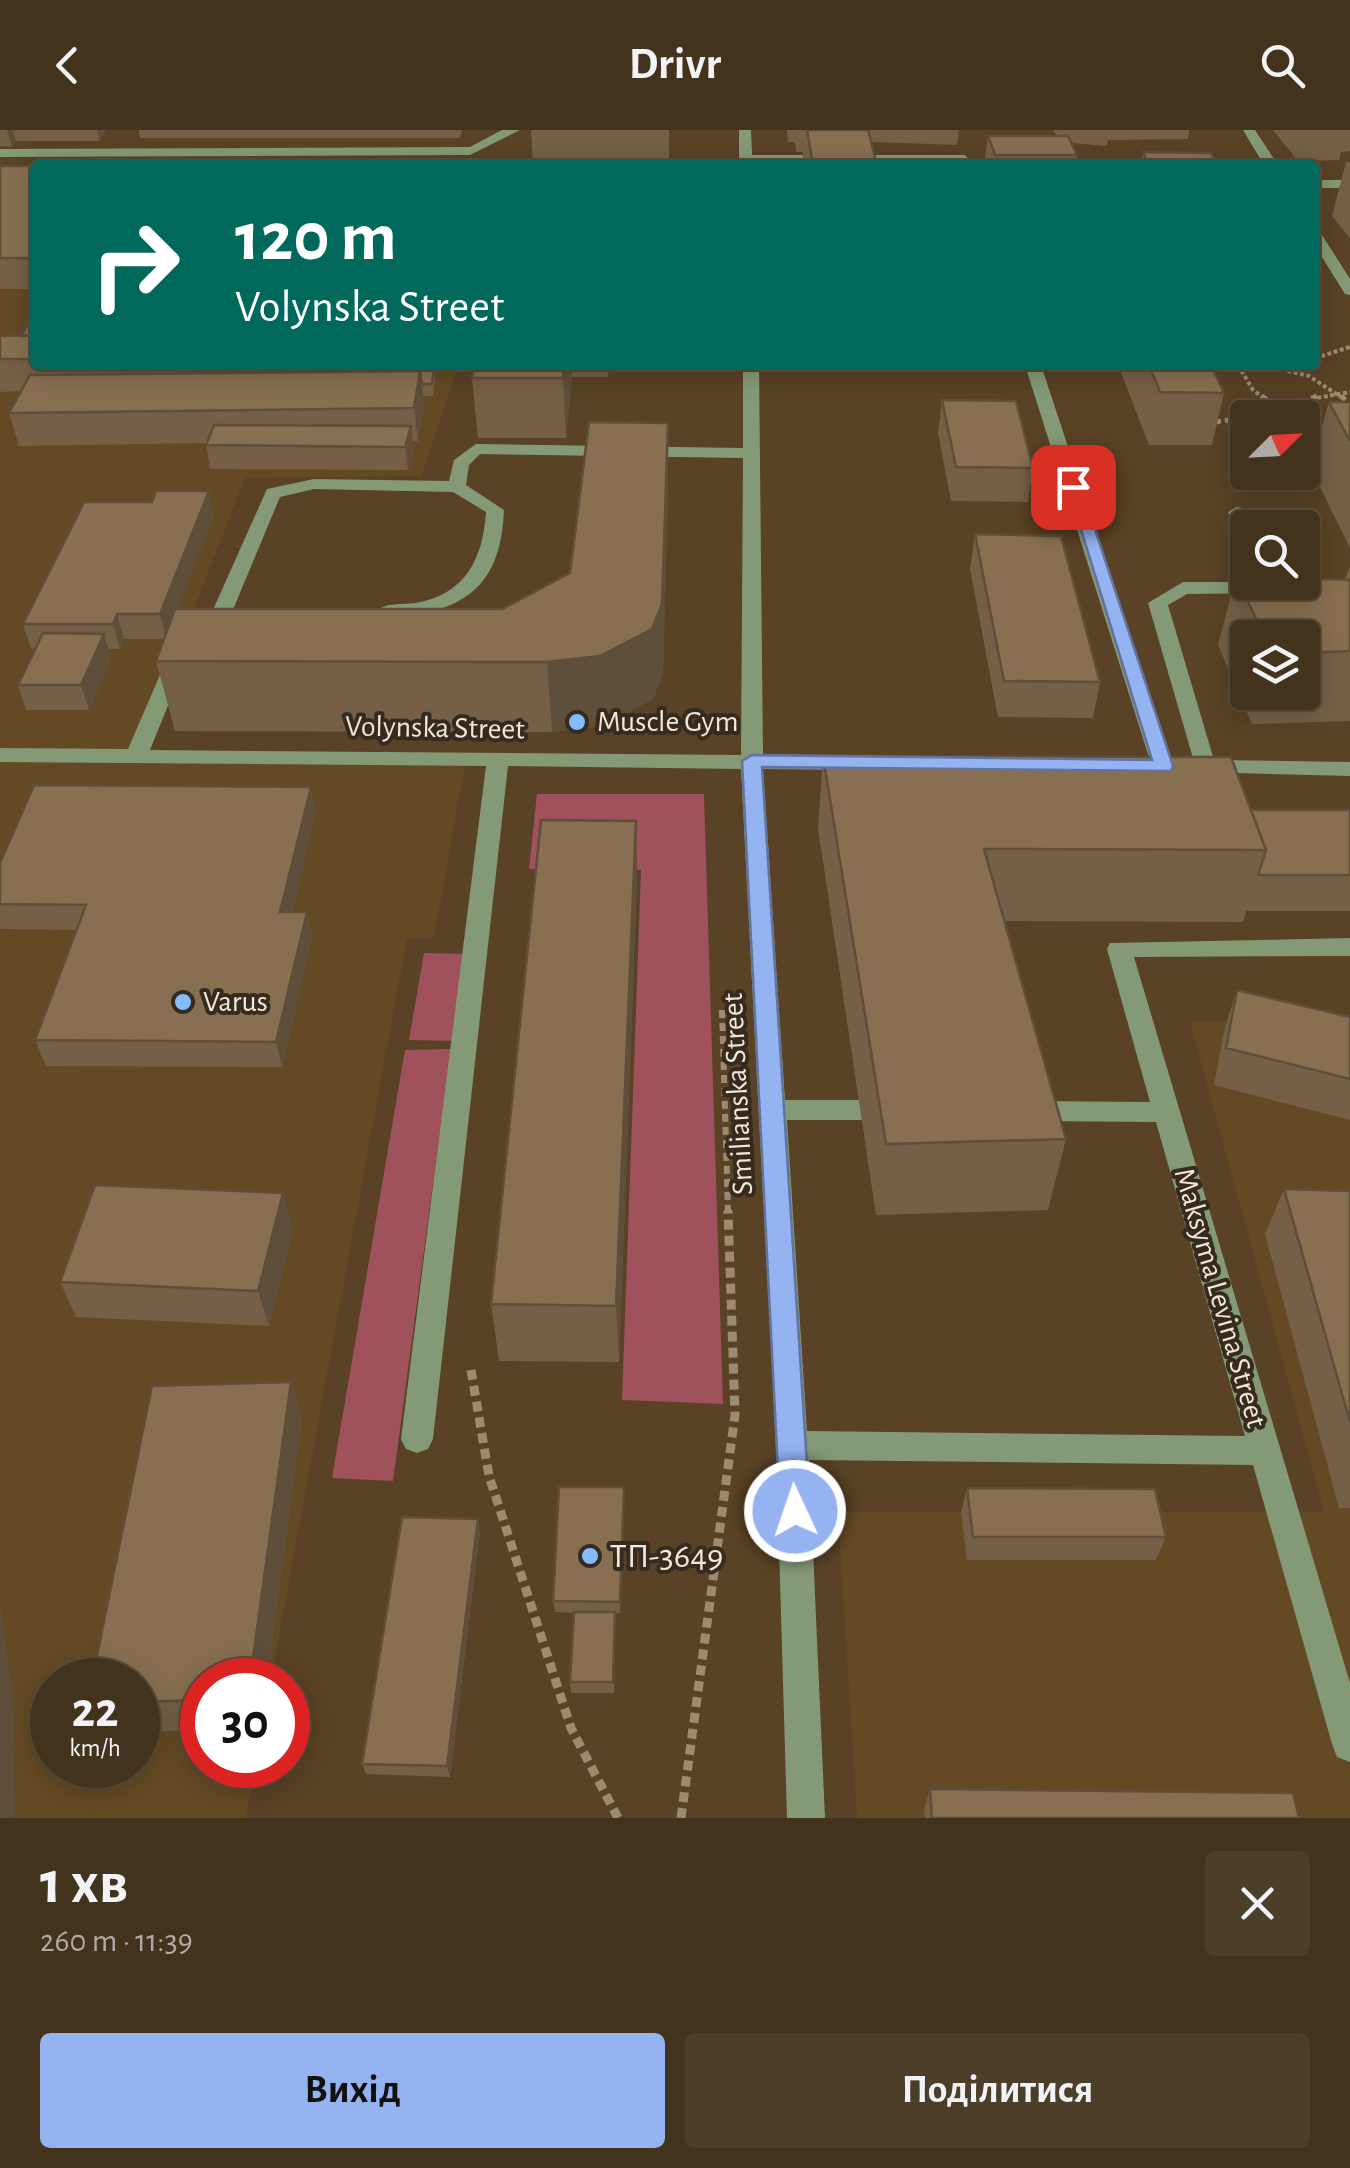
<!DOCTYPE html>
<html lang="uk">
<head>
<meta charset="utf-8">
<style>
  body { margin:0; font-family:"Alegreya Sans",sans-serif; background:#4d3e29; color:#f1f3f6; height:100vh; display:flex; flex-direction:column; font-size:38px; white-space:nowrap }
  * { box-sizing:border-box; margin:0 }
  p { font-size:32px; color:#afaaa3 }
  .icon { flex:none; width:55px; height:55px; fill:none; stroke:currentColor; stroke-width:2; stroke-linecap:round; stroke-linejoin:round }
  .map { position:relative; height:1688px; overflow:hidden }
  .details { display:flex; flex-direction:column; background:#43321c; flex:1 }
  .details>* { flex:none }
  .banner { position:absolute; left:30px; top:30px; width:1290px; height:210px; border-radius:10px; box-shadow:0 5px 25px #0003,0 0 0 2px #5b4d3b; background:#00695c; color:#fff; overflow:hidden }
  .needle { width:65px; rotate:66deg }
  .fabs { position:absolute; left:1230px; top:270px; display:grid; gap:20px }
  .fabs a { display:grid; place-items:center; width:90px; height:90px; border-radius:10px; background:#43321c; box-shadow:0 5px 25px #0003,0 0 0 2px #5b4d3b; font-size:50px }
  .speed { position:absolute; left:30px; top:1528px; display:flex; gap:20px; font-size:50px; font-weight:700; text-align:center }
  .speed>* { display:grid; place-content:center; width:130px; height:130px; border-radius:50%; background:#43321c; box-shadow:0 5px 25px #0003,0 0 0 2px #5b4d3b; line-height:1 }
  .speed small { font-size:25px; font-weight:400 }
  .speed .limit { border:15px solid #d22; background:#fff; color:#111 }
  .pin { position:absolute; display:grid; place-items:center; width:85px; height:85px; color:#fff; margin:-42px; border-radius:20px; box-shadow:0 5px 15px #0006 }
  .me { position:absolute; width:110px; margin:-55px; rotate:357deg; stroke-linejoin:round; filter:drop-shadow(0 0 8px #0008) }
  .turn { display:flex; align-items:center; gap:35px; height:210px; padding:0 40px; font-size:45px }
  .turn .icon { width:130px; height:130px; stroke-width:2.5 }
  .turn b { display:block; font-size:70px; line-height:85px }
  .round { display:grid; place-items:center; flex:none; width:105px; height:105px; border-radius:10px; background:#4d3e29 }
  .head { display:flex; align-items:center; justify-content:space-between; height:170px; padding:0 40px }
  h1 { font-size:60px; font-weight:700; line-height:75px }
  .button { display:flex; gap:20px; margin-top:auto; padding:20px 40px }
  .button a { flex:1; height:115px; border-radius:10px; background:#95b2f1; color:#111; font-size:40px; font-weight:700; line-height:115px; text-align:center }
  .button a+a { background:#4d3e29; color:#f1f3f6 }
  header { display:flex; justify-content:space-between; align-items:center; height:130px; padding:0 40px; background:#43321c; font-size:45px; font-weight:700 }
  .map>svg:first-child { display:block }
</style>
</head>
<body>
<header><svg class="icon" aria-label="back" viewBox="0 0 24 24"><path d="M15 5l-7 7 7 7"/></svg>Drivr<svg class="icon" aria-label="search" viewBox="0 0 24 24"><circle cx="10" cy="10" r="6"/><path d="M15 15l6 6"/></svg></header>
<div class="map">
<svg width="1350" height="1688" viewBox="0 0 1350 1688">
  <rect width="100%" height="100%" fill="#594225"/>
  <!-- built -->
  <path fill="#644925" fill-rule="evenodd" d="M0,41H35V235H459L421,346L245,348L137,625L466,629L434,808H407L271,1550H202V1635H256L246,1688H0ZM52,1550H138V1635H52Z
    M1190,892H1350V1688H857L838,1382H1324Z"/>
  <!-- green -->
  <path fill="#9f515c" d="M537,664H704L723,1274L622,1270L641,740L529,739Z
    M424,823L466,824L455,911L409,910Z
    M451,919L393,1351L332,1348L405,920Z"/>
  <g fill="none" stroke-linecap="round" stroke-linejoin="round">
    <!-- path-far3 -->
    <path stroke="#9d8a72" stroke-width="4" stroke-dasharray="4 2.5" stroke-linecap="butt" d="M1315,228L1350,217
      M1238,235L1253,260L1265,269
      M1262,235L1309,246L1344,269
      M1311,269L1350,262"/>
    <!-- path-far2 -->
    <path stroke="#9d8a72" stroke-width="5" stroke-dasharray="6 4" stroke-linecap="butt" d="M1262,266L1293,288
      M1341,266L1350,274
      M1215,292L1280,282L1317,266
      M1302,292L1329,302"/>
    <!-- path-far1 -->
    <path stroke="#9d8a72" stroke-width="6" stroke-dasharray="8 5" stroke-linecap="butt" d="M722,880L728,1082"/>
    <!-- path -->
    <path stroke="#9d8a72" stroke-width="9" stroke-dasharray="10 6" stroke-linecap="butt" d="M471,1240L489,1346L571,1598L618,1688
      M681,1688L735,1285L728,1080"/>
    <!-- minor -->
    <path fill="#849975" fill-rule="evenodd" d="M502,0H520L470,25L0,27V19L470,17Z
      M739,0H751L752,25H965L974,35H739Z
      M1243,0H1255L1278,35H1264Z
      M1315,50H1350V58H1315Z
      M1315,101L1320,102L1350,149V165L1345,164L1315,116Z
      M743,235H759L763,625L855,626L866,633L855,640L763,639L785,970H860L870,973L874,980L870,987L860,990H787L807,1301L1245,1306L1156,992L1027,991L1017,988L1013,981L1017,974L1027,971L1150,972L1107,819L1110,813L1350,808V826L1134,827L1350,1553V1632L1337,1627L1332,1614L1253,1335L809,1330L825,1688H787L776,1315L741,639L508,636L433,1309L428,1319L417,1323L406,1319L401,1309L486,636L0,632V618L128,619L166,531L176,525L186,531L150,620L741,625L743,328L480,324L469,335L466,355L504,380C501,442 479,474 415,485C402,487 387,489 377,481C387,472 401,475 415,473C465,465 483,429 486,382L453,362L314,359L280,367L232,482L222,488L212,482L267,359L314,349L449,351L454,330L476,314L743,318Z
      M1025,235H1041L1181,659L1178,664L1170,666L1159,659Z
      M1237,377L1243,378L1254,398H1248V408L1241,407L1228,382Z
      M1183,452H1281L1283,457L1273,463L1187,464L1168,475L1214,630L1350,632V646L1197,642L1148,473Z"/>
  </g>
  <!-- wall -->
  <path fill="#755f46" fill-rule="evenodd" d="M0,0H106L99,11H16L12,17L0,16Z
    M139,0H462L460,8H140Z
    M531,0H669V35H533Z
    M787,0H959L957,15L871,12L877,35H803V22H796L795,12H788Z
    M1053,0H1189L1188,9L1108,10L1107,16L1071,13L1077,25L1075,35H989L985,26L988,6H1057Z
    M1273,0H1350V21L1341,22L1339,30L1298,31Z
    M1143,22L1218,35H1141Z
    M1346,32H1350V108L1332,86Z
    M0,36H35V159H0Z
    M35,196V235H291L289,242L408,241L434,239L435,250L433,266H423L424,273L418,311H412L414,319L408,340L210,339L206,313L19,316L9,283L21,261L0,262V206H21Z
    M475,235H609L608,247H572L566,308H478L472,248Z
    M1118,235H1211L1224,263L1212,315H1149Z
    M942,270L1033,338L1028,372L951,371L938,303Z
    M1329,272H1350V418L1310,337Z
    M668,293V358L663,543L653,569L602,596L552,602L175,601L156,531L164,509H124L120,519H108L111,529L89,580H26L18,555L35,519H31L23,494L214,385L177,479H502L570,443Z
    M975,404L1100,552L1093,588L998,587L970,439Z
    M1349,438H1350V591L1252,594L1218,515L1236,446L1345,450ZM1248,508H1302V562H1248Z
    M823,626L1251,680H1350V781H1246L1243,792L1004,791L1066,1009L1048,1080L876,1085L818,698Z
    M316,682L292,782H307L312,808L282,937L46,936L35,910L76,800L0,799V774Z
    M636,691L637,749L619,1232L499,1231L491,1174Z
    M1237,860L1350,887V990L1214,955L1225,897Z
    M1284,1059L1350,1061V1378H1339L1265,1104Z
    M293,1099L269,1196L76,1187L60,1152Z
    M291,1252L302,1287L267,1550H202V1600L138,1602V1550Z
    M624,1357L620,1483H615L614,1563H571L570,1552L574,1483L555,1482L553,1471Z
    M967,1358L1166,1407L1156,1430H967L961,1382Z
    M480,1401L450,1647L366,1644L362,1634Z
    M930,1659L1299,1688H925L924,1679Z"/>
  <!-- shaded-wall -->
  <path fill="#5f4e39" d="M7,0H13L16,11L12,17Z
    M97,0H106L99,11Z
    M280,235H291L284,258Z
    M564,235H572V247L566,308L563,248Z
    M420,241L424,273L418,311L414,278Z
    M668,293V358L663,543L653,569L602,596L552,602L547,532Z
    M411,296L414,319L408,340L405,317Z
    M209,361L214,385L166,509L160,484Z
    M117,484L124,509L120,519L113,494Z
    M104,504L111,529L89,580L81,555Z
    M311,657L316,682L286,808L280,782Z
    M636,691L637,749L619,1232L616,1176Z
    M307,782L312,808L282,937L276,912Z
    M283,1063L293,1099L269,1196L258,1161Z
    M291,1252L302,1287L267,1550H250Z
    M478,1389L480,1401L450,1647L447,1636Z
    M0,1471L13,1568L15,1688H0Z"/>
  <!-- building -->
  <path fill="#886f51" stroke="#5f4e39" stroke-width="2.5" d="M807,0H868L877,35H813Z
    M988,6H1068L1077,25H995Z
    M1143,22L1211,23L1218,35H1149Z
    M445,31L444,35H205L207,32Z
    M0,36H35V128H0Z
    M27,196H35V205L21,206Z
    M35,205V229H0V206Z
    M475,235H564L563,248H472Z
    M1149,235H1211L1224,263L1160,262Z
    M409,239H434L432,254H422L420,241H408Z
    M420,241L414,278L9,283L30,245Z
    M942,270L1016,271L1033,338L956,337Z
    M1329,272H1350V311Z
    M589,292L668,293L662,474L652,499L600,526L547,532L156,531L175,479H502L570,443Z
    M214,295L411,296L405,317L206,315Z
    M156,361H209L160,484H117L113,494H23L84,372H152Z
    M975,404L1061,406L1100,552L1004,551Z
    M1236,446H1248V452H1302V448L1350,450V521L1302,523V508H1265Z
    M43,503L104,504L81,555H18Z
    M823,626L1231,627L1266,720L984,719L1066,1009L886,1014Z
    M34,655L311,657L280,782H307L276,912L35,910L86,775L0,774V733Z
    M1251,680H1350V745H1258L1266,720Z
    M541,690L636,691L616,1176L491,1174Z
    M1237,860L1350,887V949L1226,918Z
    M95,1055L283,1063L258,1161L60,1152Z
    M1284,1059L1350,1061V1292Z
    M291,1252L250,1550H202V1570L138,1572V1550H92L152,1256Z
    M559,1357H624L620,1472L553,1471Z
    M967,1358L1155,1359L1166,1407H973Z
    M402,1387L478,1389L447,1636L362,1634Z
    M574,1482H615L613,1552H570Z
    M930,1659L1293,1663L1299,1688H932Z"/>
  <!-- route -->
  <path fill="#95b2f1" stroke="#61749d" stroke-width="2.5" d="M1067,354L1081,357L1173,636L1171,641L762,637L810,1381L805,1391L795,1395L784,1391L780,1381L742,631L752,625L1152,630Z"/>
  <!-- markers -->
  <g fill="#84bcfb" stroke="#352b1e" stroke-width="4">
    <circle cx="577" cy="592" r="10"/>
    <circle cx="183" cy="872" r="10"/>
    <circle cx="590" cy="1426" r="10"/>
  </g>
  <g text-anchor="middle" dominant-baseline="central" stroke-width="8" stroke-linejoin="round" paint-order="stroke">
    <!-- poi labels -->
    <g font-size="30" fill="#f5e7d7" stroke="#352b1e" text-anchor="start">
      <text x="597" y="592">Muscle Gym</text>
      <text x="203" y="872">Varus</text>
    </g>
    <!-- street labels -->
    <g font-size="30" fill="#f5e7d7" stroke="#352b1e">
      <text transform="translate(435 598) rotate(1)">Volynska Street</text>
      <text transform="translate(738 964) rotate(-93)">Smilianska Street</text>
      <text transform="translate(1220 1168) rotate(74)">Maksyma Levina Street</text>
    </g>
    <!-- near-poi labels -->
    <g font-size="35" fill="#f5e7d7" stroke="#352b1e" text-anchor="start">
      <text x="610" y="1426">ТП-3649</text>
    </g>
  </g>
</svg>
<div class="fabs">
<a><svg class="needle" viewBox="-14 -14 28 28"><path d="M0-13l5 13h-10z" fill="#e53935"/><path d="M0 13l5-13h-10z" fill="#afaaa3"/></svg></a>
<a><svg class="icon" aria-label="search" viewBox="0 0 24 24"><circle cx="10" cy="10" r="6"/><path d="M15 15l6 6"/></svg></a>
<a><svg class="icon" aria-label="layers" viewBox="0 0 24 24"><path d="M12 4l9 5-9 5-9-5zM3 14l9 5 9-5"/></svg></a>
</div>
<div class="speed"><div>22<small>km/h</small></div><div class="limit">30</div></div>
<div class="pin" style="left:1073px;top:357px;background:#d93025"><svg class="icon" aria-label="arrive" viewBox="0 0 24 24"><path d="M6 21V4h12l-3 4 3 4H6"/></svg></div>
<svg class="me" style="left:795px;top:1381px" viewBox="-20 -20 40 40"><circle r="17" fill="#95b2f1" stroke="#fff" stroke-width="3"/><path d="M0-11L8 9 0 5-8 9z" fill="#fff"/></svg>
<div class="banner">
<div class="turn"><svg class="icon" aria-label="right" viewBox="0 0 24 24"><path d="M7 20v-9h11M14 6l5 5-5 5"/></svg><div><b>120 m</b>Volynska Street</div></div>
</div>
</div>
<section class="details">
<div class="head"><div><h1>1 хв</h1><p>260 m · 11:39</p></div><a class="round"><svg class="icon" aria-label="close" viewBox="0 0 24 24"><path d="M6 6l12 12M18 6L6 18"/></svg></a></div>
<div class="button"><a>Вихід</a><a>Поділитися</a></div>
</section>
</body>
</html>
